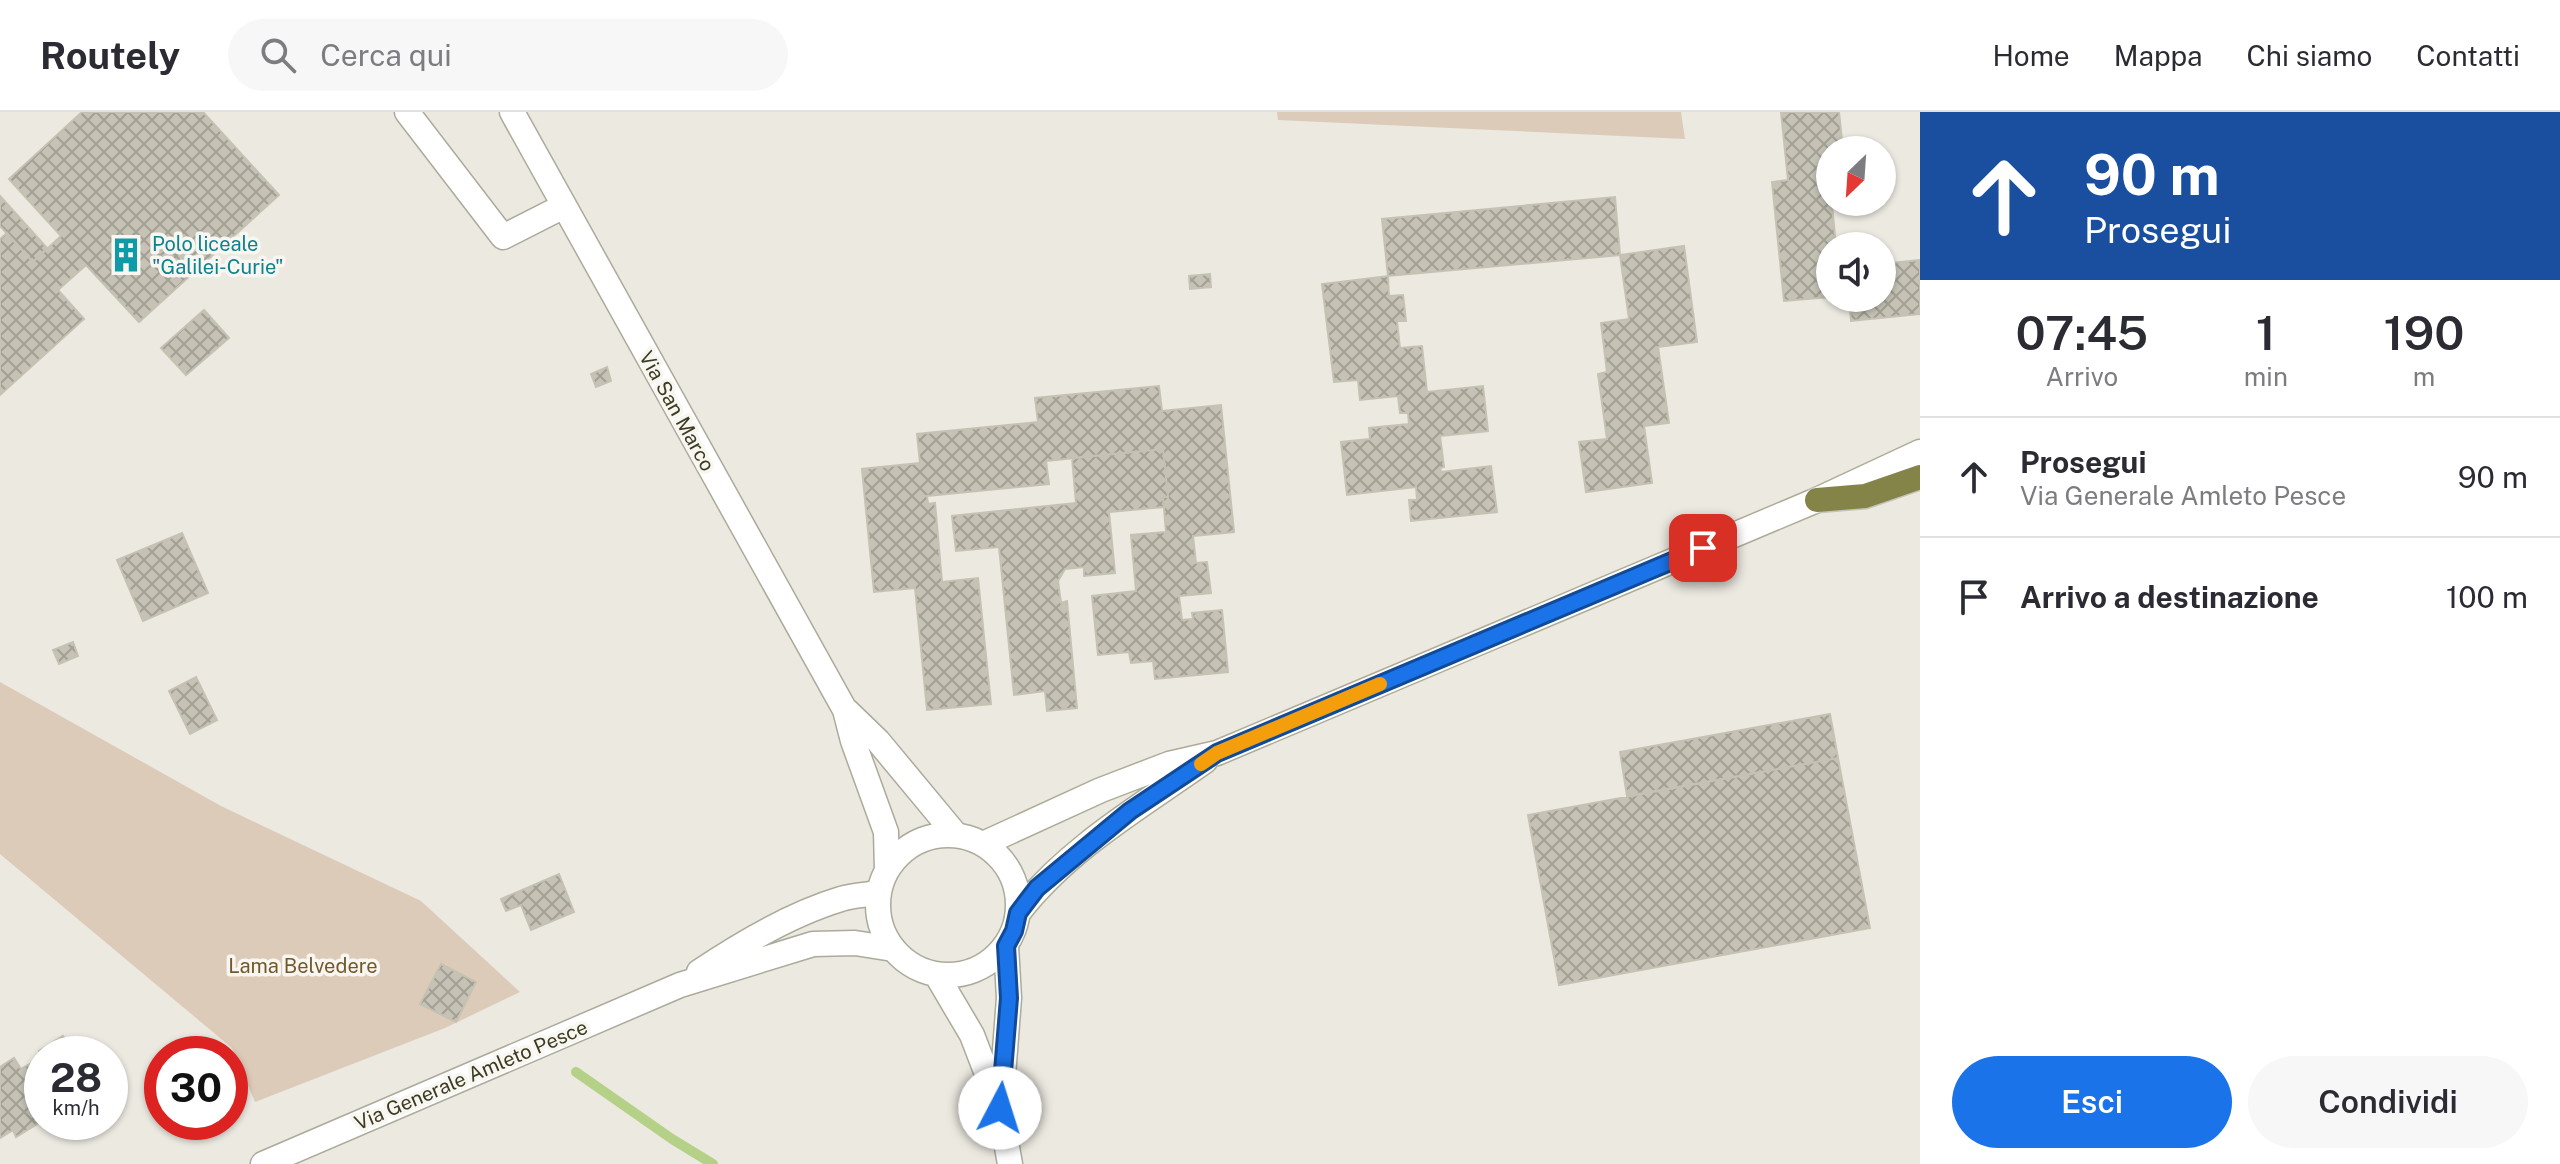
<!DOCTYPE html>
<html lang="it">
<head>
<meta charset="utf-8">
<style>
  body { margin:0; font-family:"Public Sans",sans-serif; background:#f7f7f7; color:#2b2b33; height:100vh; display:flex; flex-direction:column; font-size:30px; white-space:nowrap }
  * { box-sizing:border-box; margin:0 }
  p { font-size:26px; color:#7c7c81 }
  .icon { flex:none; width:44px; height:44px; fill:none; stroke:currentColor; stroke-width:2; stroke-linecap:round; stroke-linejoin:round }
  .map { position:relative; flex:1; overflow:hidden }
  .drawer { display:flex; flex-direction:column; background:#fff; width:640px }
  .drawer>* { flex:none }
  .guide { background:#1a4fa0; color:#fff; overflow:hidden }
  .needle { width:52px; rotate:205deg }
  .tools { position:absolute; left:1816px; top:24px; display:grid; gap:16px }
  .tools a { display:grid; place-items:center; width:80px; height:80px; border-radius:50%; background:#fff; box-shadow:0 2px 6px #0004; font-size:40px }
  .speed { position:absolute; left:24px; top:924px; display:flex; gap:16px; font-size:40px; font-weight:700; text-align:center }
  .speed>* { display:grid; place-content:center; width:104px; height:104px; border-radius:50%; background:#fff; box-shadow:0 2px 6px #0004; line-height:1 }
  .speed small { font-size:20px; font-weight:400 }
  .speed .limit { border:12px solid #d22; background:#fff; color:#111 }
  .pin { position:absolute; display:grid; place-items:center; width:68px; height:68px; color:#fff; margin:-34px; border-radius:16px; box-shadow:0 4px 12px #0006 }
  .me { position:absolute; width:88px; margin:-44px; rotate:5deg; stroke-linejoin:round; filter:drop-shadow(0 0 6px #0008) }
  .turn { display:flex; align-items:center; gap:28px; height:168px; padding:0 32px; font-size:36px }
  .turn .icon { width:104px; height:104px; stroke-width:2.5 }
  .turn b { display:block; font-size:56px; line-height:68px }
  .eta { display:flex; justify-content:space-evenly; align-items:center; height:136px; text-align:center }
  .eta b { font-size:48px; font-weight:600; line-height:56px }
  .cta { display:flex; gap:16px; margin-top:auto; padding:16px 32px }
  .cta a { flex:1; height:92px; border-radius:48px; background:#1a73e8; color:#fff; font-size:32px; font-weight:600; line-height:92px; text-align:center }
  .cta a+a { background:#f7f7f7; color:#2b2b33 }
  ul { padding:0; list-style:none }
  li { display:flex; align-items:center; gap:24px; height:120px; padding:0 32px; border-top:2px solid #e1e1e2 }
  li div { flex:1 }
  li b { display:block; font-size:30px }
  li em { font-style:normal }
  header { display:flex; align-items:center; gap:48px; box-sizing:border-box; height:112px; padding:0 40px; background:#fff; border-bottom:2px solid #e1e1e2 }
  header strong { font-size:38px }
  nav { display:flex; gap:44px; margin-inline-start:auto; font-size:28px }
  .search { width:560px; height:72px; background:#f7f7f7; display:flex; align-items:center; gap:20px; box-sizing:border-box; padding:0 28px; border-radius:44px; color:#7c7c81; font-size:30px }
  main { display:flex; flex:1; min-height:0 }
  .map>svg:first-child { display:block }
</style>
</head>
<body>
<header>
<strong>Routely</strong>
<div class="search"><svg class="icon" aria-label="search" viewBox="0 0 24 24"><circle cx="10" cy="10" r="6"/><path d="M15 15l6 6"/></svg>Cerca qui</div>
<nav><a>Home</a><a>Mappa</a><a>Chi siamo</a><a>Contatti</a></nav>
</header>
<main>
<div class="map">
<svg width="1920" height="1052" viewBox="0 0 1920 1052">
  <defs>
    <pattern id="building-cross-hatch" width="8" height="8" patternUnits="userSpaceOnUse" patternTransform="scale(2)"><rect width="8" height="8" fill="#c6c3b6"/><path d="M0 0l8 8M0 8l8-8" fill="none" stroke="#a2a094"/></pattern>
  </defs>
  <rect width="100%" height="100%" fill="#ebe9e0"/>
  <!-- green -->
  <path fill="#ddcbb9" d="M1277,0H1681L1685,27L1278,8Z
    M0,570L221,694L421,789L520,880L445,916L255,990L232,936L0,742Z"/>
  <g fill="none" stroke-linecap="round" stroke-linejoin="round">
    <!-- stream -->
    <path stroke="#b4d187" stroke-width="10" d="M576,960L672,1027L713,1052"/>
  </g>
  <!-- building -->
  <path fill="url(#building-cross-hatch)" stroke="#c5c2b3" stroke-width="2" d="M82,0H203L279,83L139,210L86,153L58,178L84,207L0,283V127L7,121L33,150L61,124L9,67Z
    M1781,0H1839L1843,38H1830L1829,62L1836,134H1830V185L1784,189L1772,70L1788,68Z
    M0,84L47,136L33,150L0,114Z
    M1615,85L1620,143L1388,164L1382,107Z
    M1684,134L1697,230L1658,235L1669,311L1644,314L1652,371L1586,380L1579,330L1607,327L1598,262L1607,260L1601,211L1629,207L1620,143Z
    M1920,148V202L1851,209L1849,186H1882V152Z
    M1210,162L1211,175L1190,177L1189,164Z
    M1388,164L1389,184L1403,183L1406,209H1397L1400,236L1422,234L1427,280L1483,274L1488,319L1440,324L1444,355L1440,356L1441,360L1491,354L1497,400L1411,409L1409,388H1417L1416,375L1347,383L1341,330L1370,327L1369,316L1409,312L1408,301H1400L1398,284L1360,288L1358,268L1334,270L1322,172Z
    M204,198L229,226L186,263L161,236Z
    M607,255L611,269L596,275L591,262Z
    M1159,274L1162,299L1221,293L1234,420L1193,424L1196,451L1207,450L1211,481L1179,484L1182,508L1193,507L1192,501L1222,498L1228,560L1155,567L1153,549L1131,551L1129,540L1098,543L1092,484L1136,479L1131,423L1166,420L1163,385H1168L1163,337L1046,349L1049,372L927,384L928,392L935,391L942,470L978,466L991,592L927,598L915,476L874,480L862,357L920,351L917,322L1038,310L1035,286Z
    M1163,337L1168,385H1163L1164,395L1109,400L1115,461L1084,464V455L1065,457L1058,469L1061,491L1067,489L1077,596L1047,599L1045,579L1014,583L999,435L956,439L952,404L1076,391L1072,346Z
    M182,421L208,481L143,509L117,448Z
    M73,530L78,544L59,552L53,538Z
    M196,565L217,608L190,622L169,579Z
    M1830,602L1838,646L1627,684L1620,640Z
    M1838,646L1870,816L1559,873L1528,703Z
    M559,762L574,800L531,818L521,793L506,799L501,787Z
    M441,852L476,870L456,910L420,892Z
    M63,924L74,942L42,944L39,939Z
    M42,945V993L37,996L42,1009L16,1025L13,1018L0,1026V955L14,946L21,957Z"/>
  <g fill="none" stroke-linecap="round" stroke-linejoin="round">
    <!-- minor casing -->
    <g stroke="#acaa9b" stroke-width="27">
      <path id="minor" d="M407,0L503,125L564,94
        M512,0L845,598L853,629L886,720L887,758
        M847,599L878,629L956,723
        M878 793a70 70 0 1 1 140 0a70 70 0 1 1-140 0Z
        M936,862L972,923L1000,996L1010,1052
        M1001,990L1009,886L1006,834"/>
    </g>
    <!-- tertiary casing -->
    <g stroke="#acaa9b" stroke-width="27">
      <path id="tertiary" d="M699,860C742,831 791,802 841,787C853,783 866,783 878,781
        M263,1052L680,873L813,832L855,831L893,837"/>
    </g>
    <!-- secondary casing -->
    <g stroke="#aeac96" stroke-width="27">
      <path id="secondary" d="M983,732L1101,678L1169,652L1217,641L1817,388L1920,340
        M1018,801C1067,737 1140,695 1205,649"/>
    </g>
    <!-- trunk casing -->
    <g stroke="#c4c4bc" stroke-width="27">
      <path id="trunk" d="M1817,388L1865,384L1920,365"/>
    </g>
    <!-- minor -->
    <use href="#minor" stroke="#fff" stroke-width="24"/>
    <!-- tertiary -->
    <use href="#tertiary" stroke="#fff" stroke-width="24"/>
    <!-- secondary -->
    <use href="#secondary" stroke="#fff" stroke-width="24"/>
    <!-- trunk -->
    <use href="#trunk" stroke="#848448" stroke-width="24"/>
  </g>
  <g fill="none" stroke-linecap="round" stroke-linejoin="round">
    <!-- route casing -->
    <g stroke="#114b97" stroke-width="20">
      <path id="route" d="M1000,996L1009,886L1006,834L1014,819L1018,801L1037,776L1130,699L1217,641L1703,436"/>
    </g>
    <!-- route -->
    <use href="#route" stroke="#1a73e8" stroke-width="14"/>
    <!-- slow -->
    <path stroke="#f59e0b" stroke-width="14" d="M1201,652L1217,641L1380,572"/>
  </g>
  <!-- icons -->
  <defs>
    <g id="building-bare" transform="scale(2.76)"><path d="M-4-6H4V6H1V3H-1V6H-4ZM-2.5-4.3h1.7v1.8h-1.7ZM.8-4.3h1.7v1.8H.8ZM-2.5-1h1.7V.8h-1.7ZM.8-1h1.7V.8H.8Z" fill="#0f9aa8" stroke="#f8f6f1" stroke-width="2.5" paint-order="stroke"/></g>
  </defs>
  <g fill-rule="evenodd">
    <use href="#building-bare" x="126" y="143"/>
  </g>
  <g text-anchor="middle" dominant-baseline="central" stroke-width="7" stroke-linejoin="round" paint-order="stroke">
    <!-- culture labels -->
    <g font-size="20" fill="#0d838f" stroke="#f8f6f1" text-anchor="start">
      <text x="152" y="132">Polo liceale<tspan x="152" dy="23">"Galilei-Curie"</tspan></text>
    </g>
    <!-- street labels -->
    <g font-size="20" fill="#3c3b21" stroke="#f8f6f1">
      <text transform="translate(677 299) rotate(61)">Via San Marco</text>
      <text transform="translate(471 963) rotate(-23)">Via Generale Amleto Pesce</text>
    </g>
    <!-- park labels -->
    <g font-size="20" fill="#73582a" stroke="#f8f6f1">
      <text x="303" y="854">Lama Belvedere</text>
    </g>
  </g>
</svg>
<div class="tools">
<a><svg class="needle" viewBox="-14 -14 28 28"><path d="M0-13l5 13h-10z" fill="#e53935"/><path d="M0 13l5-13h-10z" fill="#7c7c81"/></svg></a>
<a><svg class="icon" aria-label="sound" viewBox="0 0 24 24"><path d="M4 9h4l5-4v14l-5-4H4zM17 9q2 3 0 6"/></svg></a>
</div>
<div class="speed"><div>28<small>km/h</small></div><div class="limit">30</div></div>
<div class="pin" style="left:1703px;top:436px;background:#d93025"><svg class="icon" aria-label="arrive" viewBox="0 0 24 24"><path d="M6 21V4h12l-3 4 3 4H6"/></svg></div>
<svg class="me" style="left:1000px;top:996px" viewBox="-20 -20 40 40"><circle r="19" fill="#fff"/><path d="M0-13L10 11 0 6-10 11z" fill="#1a73e8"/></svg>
</div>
<section class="drawer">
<div class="guide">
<div class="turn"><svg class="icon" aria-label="ahead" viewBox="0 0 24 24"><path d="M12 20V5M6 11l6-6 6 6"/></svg><div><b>90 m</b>Prosegui</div></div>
</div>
<div class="eta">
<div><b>07:45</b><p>Arrivo</p></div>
<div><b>1</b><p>min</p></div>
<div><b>190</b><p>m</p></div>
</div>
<ul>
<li><svg class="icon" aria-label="ahead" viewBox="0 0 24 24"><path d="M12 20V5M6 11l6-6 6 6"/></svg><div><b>Prosegui</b><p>Via Generale Amleto Pesce</p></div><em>90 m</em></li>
<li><svg class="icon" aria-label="arrive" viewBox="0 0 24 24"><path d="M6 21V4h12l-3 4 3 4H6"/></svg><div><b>Arrivo a destinazione</b></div><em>100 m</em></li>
</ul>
<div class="cta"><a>Esci</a><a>Condividi</a></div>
</section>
</main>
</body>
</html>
